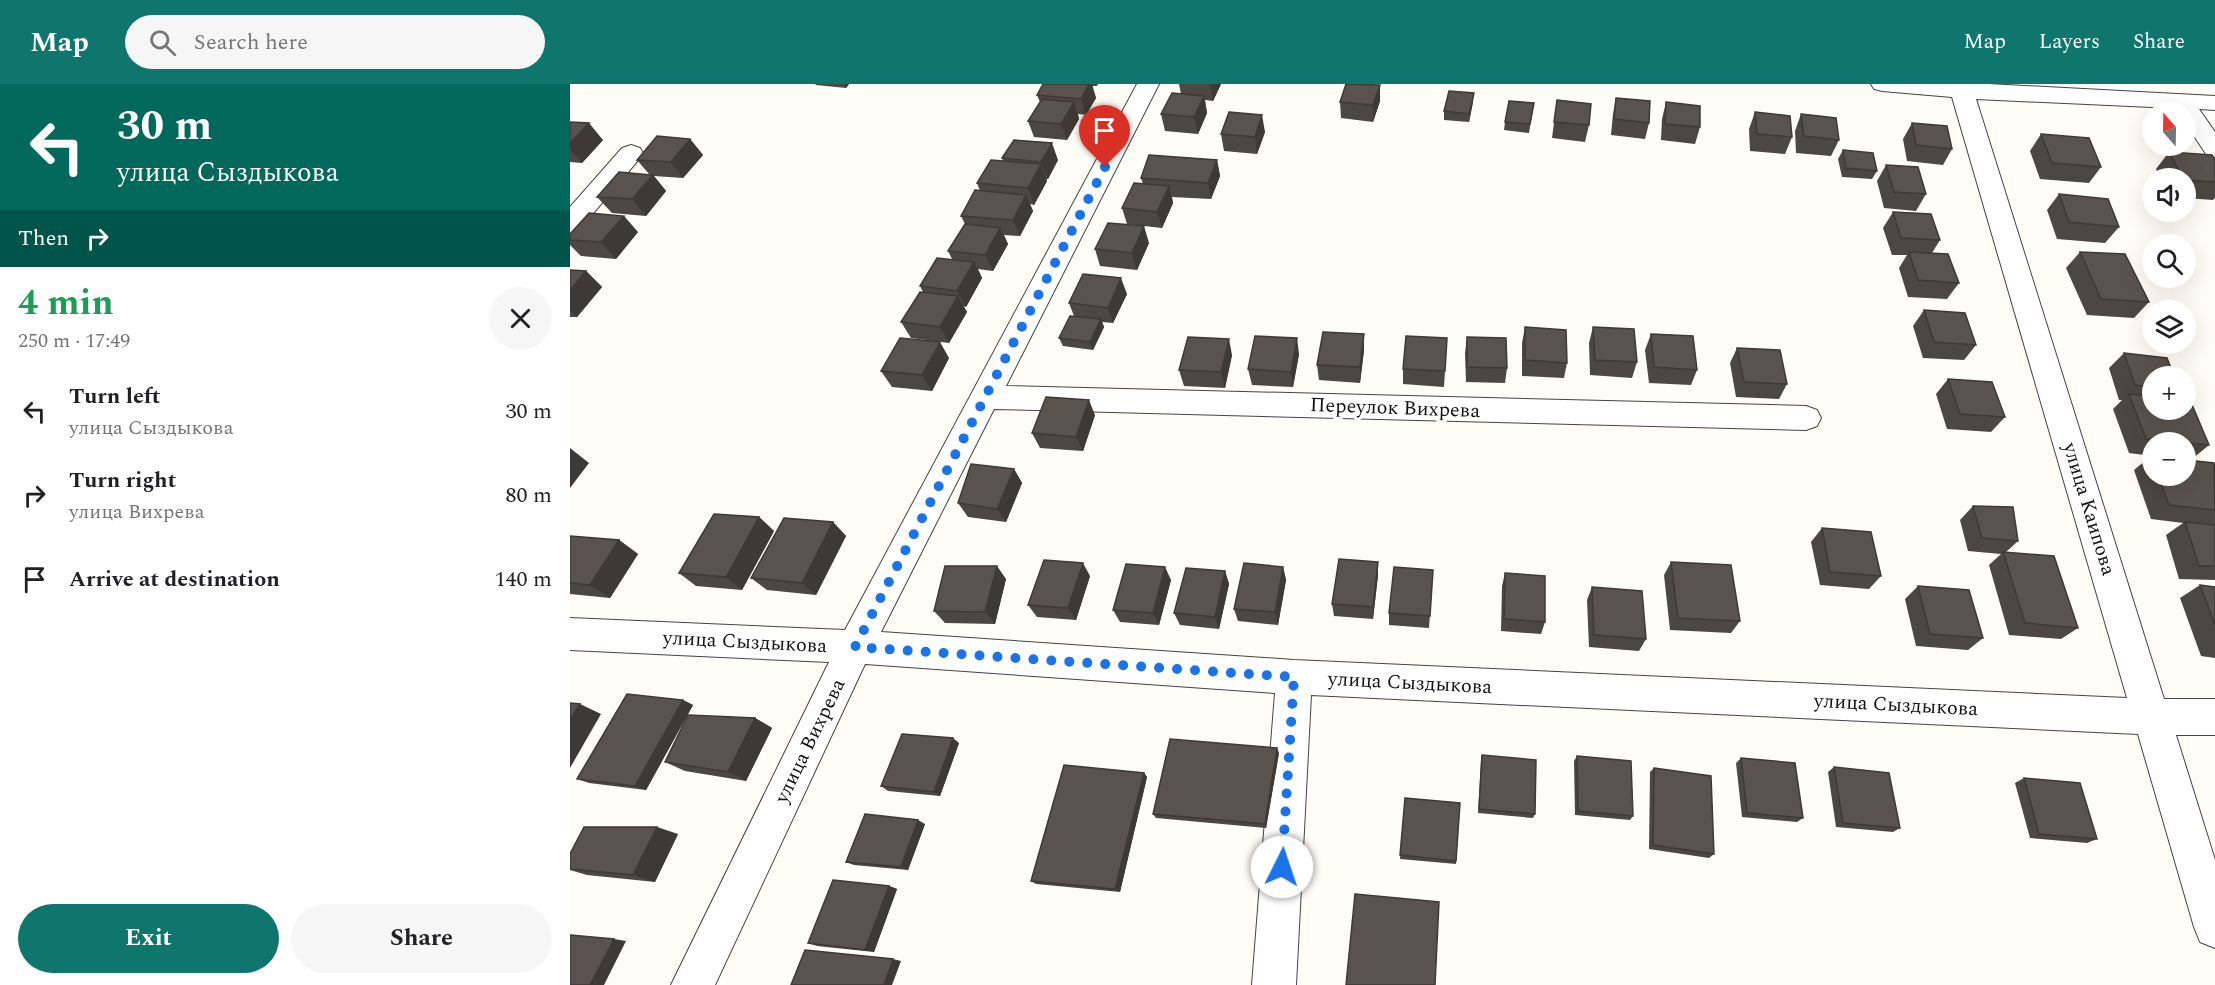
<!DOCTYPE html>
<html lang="en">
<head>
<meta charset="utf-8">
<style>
  body { margin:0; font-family:Spectral,serif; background:#f6f6f6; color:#202124; height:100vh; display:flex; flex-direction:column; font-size:22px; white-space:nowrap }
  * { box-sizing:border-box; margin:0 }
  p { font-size:20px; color:#757577 }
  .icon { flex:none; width:33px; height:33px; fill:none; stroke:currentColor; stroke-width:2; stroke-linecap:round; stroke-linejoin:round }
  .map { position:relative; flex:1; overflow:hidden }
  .drawer { display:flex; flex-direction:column; background:#fff; width:570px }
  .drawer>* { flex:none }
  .guide { background:#00695c; color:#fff; overflow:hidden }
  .needle { width:39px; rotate:340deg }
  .buttons { position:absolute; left:1572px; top:18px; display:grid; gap:12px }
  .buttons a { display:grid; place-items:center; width:54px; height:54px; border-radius:50%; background:#fff; box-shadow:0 6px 24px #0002; font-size:30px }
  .pin { position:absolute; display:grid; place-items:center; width:51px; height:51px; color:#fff; margin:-62px -26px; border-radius:50% 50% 50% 0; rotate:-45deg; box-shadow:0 0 6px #0007 }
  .pin .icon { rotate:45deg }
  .me { position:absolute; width:66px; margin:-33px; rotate:4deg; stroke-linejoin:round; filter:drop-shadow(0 0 4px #0008) }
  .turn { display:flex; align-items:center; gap:21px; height:126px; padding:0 18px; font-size:27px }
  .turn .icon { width:78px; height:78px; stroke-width:2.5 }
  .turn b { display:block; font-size:42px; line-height:51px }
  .then { display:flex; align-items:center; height:57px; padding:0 18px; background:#0003; gap:12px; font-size:22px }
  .round { display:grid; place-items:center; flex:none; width:63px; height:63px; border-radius:32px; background:#f6f6f6 }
  .summary { display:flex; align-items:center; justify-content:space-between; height:102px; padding:0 18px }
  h1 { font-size:36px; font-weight:700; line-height:45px; color:#1e9e55 }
  .action { display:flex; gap:12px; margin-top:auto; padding:12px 18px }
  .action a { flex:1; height:69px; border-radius:36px; background:#0f766e; color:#fff; font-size:24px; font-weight:700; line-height:69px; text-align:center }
  .action a+a { background:#f6f6f6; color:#202124 }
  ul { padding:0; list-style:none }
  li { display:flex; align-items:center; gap:18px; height:84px; padding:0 18px }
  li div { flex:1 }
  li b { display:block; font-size:22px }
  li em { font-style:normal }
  header { display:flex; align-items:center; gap:36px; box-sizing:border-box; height:84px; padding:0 30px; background:#0f766e; color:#fff }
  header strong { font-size:28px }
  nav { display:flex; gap:33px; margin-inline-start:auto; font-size:21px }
  .search { width:420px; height:54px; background:#f6f6f6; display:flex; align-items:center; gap:15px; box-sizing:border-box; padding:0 21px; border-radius:33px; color:#757577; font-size:22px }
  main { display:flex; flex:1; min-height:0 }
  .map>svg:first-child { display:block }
</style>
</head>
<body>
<header>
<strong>Map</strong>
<div class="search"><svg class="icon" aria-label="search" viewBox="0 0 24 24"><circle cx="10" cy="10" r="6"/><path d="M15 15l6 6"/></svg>Search here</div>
<nav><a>Map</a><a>Layers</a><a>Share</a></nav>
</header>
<main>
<section class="drawer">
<div class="guide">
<div class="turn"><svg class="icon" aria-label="left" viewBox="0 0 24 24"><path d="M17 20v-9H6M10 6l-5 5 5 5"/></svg><div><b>30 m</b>улица Сыздыкова</div></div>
<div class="then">Then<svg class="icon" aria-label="right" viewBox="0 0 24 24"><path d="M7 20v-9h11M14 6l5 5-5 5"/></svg></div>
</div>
<div class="summary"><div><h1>4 min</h1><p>250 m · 17:49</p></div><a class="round"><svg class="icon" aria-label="close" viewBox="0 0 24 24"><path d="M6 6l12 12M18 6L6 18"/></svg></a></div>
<ul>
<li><svg class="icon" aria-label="left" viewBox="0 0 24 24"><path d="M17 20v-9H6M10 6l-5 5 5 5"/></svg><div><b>Turn left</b><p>улица Сыздыкова</p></div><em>30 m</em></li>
<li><svg class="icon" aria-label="right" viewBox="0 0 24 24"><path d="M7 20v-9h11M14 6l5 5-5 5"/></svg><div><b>Turn right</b><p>улица Вихрева</p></div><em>80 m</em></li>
<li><svg class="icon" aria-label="arrive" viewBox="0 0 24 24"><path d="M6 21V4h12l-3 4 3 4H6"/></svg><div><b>Arrive at destination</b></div><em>140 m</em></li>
</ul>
<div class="action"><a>Exit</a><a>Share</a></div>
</section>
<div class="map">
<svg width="1645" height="901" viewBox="0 0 1645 901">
  <rect width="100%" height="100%" fill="#fffdf5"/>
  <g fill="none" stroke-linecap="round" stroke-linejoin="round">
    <!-- minor casing -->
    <g stroke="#444" stroke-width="2">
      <path id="minor" d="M567,0H589L436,302L1236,322L1247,326L1251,334L1247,342L1236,346L424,325L311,548L724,576L1557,614L1382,13L1312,7L1304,5L1301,0H1418L1645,12V26L1629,25L1645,48V73L1636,70L1616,40V28H1607L1604,24L1406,15L1594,615H1645V651H1606L1645,776V864L1630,858L1624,843L1568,650L741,611L726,901H682L705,609L295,580L145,901H101L259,578L0,566V534L275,546Z
        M61,61L70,64L73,69L70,74L9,146L0,149V123L52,64Z"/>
    </g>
    <!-- minor -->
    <use href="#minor" fill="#fff" fill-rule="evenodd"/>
  </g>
  <!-- wall -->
  <path fill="#4d4742" d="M245,0H279L276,4L246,1Z
    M473,0H528L527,2H522L526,14L516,31L508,30L509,35L497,56L464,53L458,37L470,18L467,11Z
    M609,0H651L643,17L635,16L637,29L628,50L595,47L591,30L611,10Z
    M1046,14L1079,39L1075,55L1041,51L1043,30Z
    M987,16L1019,41L1015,58L982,54Z
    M810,17L803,38L771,34L770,18Z
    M903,18L899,38L874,36V27Z
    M1096,18L1130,43L1125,60L1091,56L1092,35Z
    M964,19L959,49L934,46L935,38Z
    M1185,28L1222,53L1215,70L1180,67L1179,45Z
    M1231,30L1269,56L1261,72L1226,69L1225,47Z
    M0,38L33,56L12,79L0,78Z
    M1342,39L1382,65L1373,81L1337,77L1333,55Z
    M695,48L687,70L654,67L651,50Z
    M1471,50L1531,83L1519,99L1470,95L1460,67Z
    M120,55L133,71L113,94L84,92L96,107L76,132L42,129L27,113L79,90L67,76Z
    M1273,66L1307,87L1302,95L1272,93L1268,75Z
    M1599,68L1645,76V114L1643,116L1616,114V94H1590L1586,85Z
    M432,74L488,76L478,95H476L477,97L464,121L460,120L463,127L450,152L434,151L438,160L423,187L408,185L412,194L396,223L393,222L397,228L379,259L341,254L331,238L353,208L350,202L382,175L378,167L395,140L391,132L410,107L407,99L433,77Z
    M647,76L650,92L641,115L602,113L603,119L592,144L557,140L552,124L573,100L571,94Z
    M1316,81L1356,110L1346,127L1314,124L1307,97Z
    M1489,110L1549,143L1535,159L1487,155L1477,126Z
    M1323,128L1370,156L1362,169L1389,199L1377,215L1338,213L1329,184L1337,171H1322L1313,144Z
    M68,148L46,175L11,172L0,161V150Z
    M579,159L567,186L530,182L525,165Z
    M1510,168L1579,218L1564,234L1517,231L1496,184Z
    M0,186L16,187L32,203L7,233H0Z
    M557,210L543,239L532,238L534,243L523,266L493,262L489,254L504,232L499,219Z
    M1354,226L1406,261L1394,276L1353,274L1343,242Z
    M955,243L997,279L994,294L952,292V259Z
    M1023,243L1067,278L1062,294L1020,291L1019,259Z
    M1081,250L1127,286L1121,301L1079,299L1075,266Z
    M897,253L937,284L935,299L896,298L895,269Z
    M877,254L874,303L833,300V285Z
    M1167,264L1217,300L1209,315L1166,313L1160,279Z
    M794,266L790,299L749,296L747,281Z
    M1554,269L1582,292V326L1639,361L1621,376L1616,375V358H1582V372L1559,369L1543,325L1552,316H1549L1539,284Z
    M729,270L723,303L682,301L678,285Z
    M662,271L655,304L614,302L609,286Z
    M379,274L362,307L322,303L311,287Z
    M1378,295L1435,333L1421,348L1377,345L1366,310Z
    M525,331L513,367L470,364L462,349Z
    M1581,372H1582V392H1616L1645,380V496L1609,495L1596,451L1613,439L1581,435L1564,386Z
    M444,385L452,399L436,438L398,433L388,419Z
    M1403,422L1448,457L1436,468L1508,544L1491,555L1439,551L1419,481L1431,470L1398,467L1390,436Z
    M189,433L204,447L172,506L126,502L109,489Z
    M263,438L276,452L246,511L197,506L181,494Z
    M1252,444L1311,492L1299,505L1250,501L1241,458Z
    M0,452L49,456L68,470L40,514L0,510Z
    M808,478V491L803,535L764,532L762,520Z
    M1101,478L1170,537L1161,549L1100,546L1094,491Z
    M713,483L716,496L708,541L668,537L664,525Z
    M863,486L859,544L819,541V529Z
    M655,487L659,500L649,545L610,541L604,529Z
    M935,489L975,538L971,550L931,547L932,502Z
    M520,492L506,536L467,533L458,521Z
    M436,495L425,540L375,539L364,527Z
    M601,496L589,541L550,538L543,526Z
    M1630,501L1645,503V574L1631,572L1610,514Z
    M1348,502L1413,554L1398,566L1346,562L1335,515Z
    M1022,503L1076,555L1069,567L1019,563L1017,516Z
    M113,616L123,621L76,706L19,699L7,695Z
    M185,634L202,644L176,697L115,687L95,678Z
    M389,659L370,712L318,707L311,702Z
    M709,669L696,744L586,734L583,730Z
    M912,671L965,730L963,734L908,729L911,676Z
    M1007,672L1063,732L1060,736L1005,731L1004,677Z
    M1171,674L1233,734L1227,738L1172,733L1166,679Z
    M1264,683L1330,744L1323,748L1266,743L1258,688Z
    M1084,684L1144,770L1139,774L1079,765L1080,688Z
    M574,689L577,693L550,808L466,800L461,797Z
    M1454,694L1527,755L1517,759L1460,754L1445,699Z
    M835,714L886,777V780L830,775Z
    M355,740L338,786L284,781L276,778Z
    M108,750L85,798L17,791L0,786V770Z
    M319,802L327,805L304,868L247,862L238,859Z"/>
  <!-- shaded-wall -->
  <path fill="#3f3936" d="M274,0H279L276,4Z
    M519,0H522L526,14L516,31L511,15Z
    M640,0H651L643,17Z
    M810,1V17L803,38V21Z
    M904,9L903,18L899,38V30Z
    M634,12L637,29L628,50L624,33Z
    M504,18L509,35L497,56L491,40Z
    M692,31L695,48L687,70L685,53Z
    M19,39L33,56L12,79L0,65V59Z
    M120,55L133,71L113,94L101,78Z
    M482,59L488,76L478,95L471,78Z
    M647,76L650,92L641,115L638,99Z
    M471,80L477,97L464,121L458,104Z
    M83,91L96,107L76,132L62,115Z
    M599,102L603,119L592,144L587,128Z
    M456,111L463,127L450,152L443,136Z
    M54,132L68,148L46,175L31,158Z
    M574,142L579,159L567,186L562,169Z
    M430,144L438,160L423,187L415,171Z
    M404,178L412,194L396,223L387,207Z
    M16,187L32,203L7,233L0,227V206Z
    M551,194L557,210L543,239L538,224Z
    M388,212L397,228L379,259L370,243Z
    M531,235L534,243L523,266L520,258Z
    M794,250V266L790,299V283Z
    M727,254L729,270L723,303L721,288Z
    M659,255L662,271L655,304L651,288Z
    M370,258L379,274L362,307L352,291Z
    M519,316L525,331L513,367L506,353Z
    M0,364L19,379L0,404Z
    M444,385L452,399L436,438L427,425Z
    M189,433L204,447L172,506L156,493Z
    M263,438L276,452L246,511L232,499Z
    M49,456L68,470L40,514L20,501Z
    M808,478V491L803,535V523Z
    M513,479L520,492L506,536L498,524Z
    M427,482L436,495L425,540L415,528Z
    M595,483L601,496L589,541L583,529Z
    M713,483L716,496L708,541L705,528Z
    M655,487L659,500L649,545L645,533Z
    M113,616L123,621L76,706L65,702Z
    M10,620L31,630L0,684V636Z
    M185,634L202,644L176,697L158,688Z
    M383,654L389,659L370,712L364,708Z
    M707,664L709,669L696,744L695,740Z
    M574,689L577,693L550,808L545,805Z
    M348,736L355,740L338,786L331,783Z
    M87,743L108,750L85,798L63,791Z
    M319,802L327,805L304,868L295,866Z
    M44,855L56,857L34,901H20Z
    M323,875L331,877L322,901H314Z"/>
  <!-- building -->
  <path fill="#5a524d" stroke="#3f3936" stroke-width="1.5" d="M473,0H519L511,15L467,11Z
    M776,0L810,1L803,21L770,18Z
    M879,7L904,9L899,30L874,27Z
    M602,9L634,12L624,33L591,30Z
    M1046,14L1080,17L1079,39L1044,35Z
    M472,15L504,18L491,40L458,37Z
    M987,16L1021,20L1019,41L984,38Z
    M939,17L964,19L960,40L935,38Z
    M1096,18L1130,22V43L1095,40Z
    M659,28L692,31L685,53L651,50Z
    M1185,28L1220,32L1222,53L1187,50Z
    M1231,30L1266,34L1269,56L1234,52Z
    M0,38L19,39L0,59Z
    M1342,39L1377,42L1382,65L1346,61Z
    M1471,50L1519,54L1531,83L1482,79Z
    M87,52L120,55L101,78L67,76Z
    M444,56L482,59L471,78L432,74Z
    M1273,66L1303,69L1307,87L1276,84Z
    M1599,68L1642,71L1645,76V98L1616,96V94H1613Z
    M579,71L647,76L638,99L571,94Z
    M421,76L471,80L458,104L407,99Z
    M1316,81L1348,83L1356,110L1324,108Z
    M49,88L83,91L62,115L27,113Z
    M564,99L599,102L587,128L552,124Z
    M405,106L456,111L443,136L391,132Z
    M1489,110L1538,115L1549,143L1499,138Z
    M1323,128L1361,130L1370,156L1331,154Z
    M19,129L54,132L31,158L0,156V150Z
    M538,139L574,142L562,169L525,165Z
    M395,140L430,144L415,171L378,167Z
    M1339,168L1378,170L1389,199L1348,196Z
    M1510,168L1555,170L1579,218L1531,215Z
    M367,174L404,178L387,207L350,202Z
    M0,186L16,187L0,206Z
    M513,190L551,194L538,224L499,219Z
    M350,208L388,212L370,243L331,238Z
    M1354,226L1395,229L1406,261L1364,258Z
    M500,232L531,235L520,258L489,254Z
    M955,243L996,246L997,279L955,276Z
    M1023,243L1064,245L1067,278L1025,276Z
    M753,248L794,250L790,283L747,281Z
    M1081,250L1123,252L1127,286L1084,283Z
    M685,252L727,254L721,288L678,285Z
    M836,252L877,254L875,287L833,285Z
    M618,253L659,255L651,288L609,286Z
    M897,253L936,254L937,284L897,283Z
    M330,254L370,258L352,291L311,287Z
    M1167,264L1210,266L1217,300L1174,298Z
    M1554,269L1597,274L1604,292H1582V303L1565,301Z
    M1378,295L1422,298L1435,333L1390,330Z
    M1559,310L1582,312V326H1616V316H1620L1639,361L1576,355Z
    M476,313L519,316L506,353L462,349Z
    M1616,376L1644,379L1645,426L1599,421L1588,392H1616Z
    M401,380L444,385L427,425L388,419Z
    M1403,422L1443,423L1448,457L1412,454Z
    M144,430L189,433L156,493L109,489Z
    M214,434L263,438L232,499L181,494Z
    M1615,438L1645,441V482H1629Z
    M1252,444L1301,448L1311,492L1260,488Z
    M0,452L49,456L20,501L0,499Z
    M1433,468L1484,472L1508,544L1455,539Z
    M769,475L808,478L803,523L762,520Z
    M474,476L513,479L498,524L458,521Z
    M1101,478L1161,481L1170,537L1108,534Z
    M674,479L713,483L705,528L664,525Z
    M556,480L595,483L583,529L543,526Z
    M375,482H427L415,528L364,527Z
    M824,483L863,486L860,532L819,529Z
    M616,484L655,487L645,533L604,529Z
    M935,489L975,492V538L934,535Z
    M1630,501L1645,503V541Z
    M1348,502L1399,506L1413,554L1360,550Z
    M1022,503L1072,507L1076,555L1024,551Z
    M57,610L113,616L65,702L7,695Z
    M0,619L10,620L0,636Z
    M118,631L185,634L158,688L95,678Z
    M332,650L383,654L364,708L311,702Z
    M600,655L707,664L695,740L583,730Z
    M912,671L966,676L965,730L909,725Z
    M1007,672L1061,677L1063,732L1008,727Z
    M1171,674L1225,679L1233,734L1177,729Z
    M494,681L574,689L545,805L461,797Z
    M1264,683L1319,689L1330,744L1273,739Z
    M1084,684L1141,692L1144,770L1083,761Z
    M1454,694L1510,699L1527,755L1469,750Z
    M835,714L890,719L886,777L830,771Z
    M295,730L348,736L331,783L276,778Z
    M14,743H87L63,791L0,785V770Z
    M263,796L319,802L295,866L238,859Z
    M785,810L869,818L865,901H776Z
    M0,851L44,855L20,901H0Z
    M235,866L323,875L314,901H221Z"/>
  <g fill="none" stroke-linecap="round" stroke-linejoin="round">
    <!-- route -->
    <path stroke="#1a73e8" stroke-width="10" stroke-dasharray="0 18" d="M535,83L285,563L724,593L712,783"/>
  </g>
  <g text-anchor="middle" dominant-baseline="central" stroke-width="6" stroke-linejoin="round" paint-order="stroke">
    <!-- street labels -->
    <g font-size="20" fill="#111" stroke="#fff">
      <text transform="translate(825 324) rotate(2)">Переулок Вихрева</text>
      <text transform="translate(1519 425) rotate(73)">улица Каипова</text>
      <text transform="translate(175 558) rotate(3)">улица Сыздыкова</text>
      <text transform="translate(840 599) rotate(3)">улица Сыздыкова</text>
      <text transform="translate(1326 621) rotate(3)">улица Сыздыкова</text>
      <text transform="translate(240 657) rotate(-64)">улица Вихрева</text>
    </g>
  </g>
</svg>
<div class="buttons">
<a><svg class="needle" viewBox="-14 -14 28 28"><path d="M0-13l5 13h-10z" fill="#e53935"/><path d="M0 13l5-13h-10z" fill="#757577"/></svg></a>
<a><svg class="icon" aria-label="sound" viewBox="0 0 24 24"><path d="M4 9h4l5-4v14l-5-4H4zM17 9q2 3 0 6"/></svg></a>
<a><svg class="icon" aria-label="search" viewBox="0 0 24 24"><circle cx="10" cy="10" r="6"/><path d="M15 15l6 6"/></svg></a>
<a><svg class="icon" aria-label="layers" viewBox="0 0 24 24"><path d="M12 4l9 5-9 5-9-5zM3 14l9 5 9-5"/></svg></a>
<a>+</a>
<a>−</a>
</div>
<div class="pin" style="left:535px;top:83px;background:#d93025"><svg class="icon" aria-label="arrive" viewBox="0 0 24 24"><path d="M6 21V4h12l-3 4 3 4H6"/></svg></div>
<svg class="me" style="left:712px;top:783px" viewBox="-20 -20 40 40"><circle r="19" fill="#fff"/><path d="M0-13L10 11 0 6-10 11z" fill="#1a73e8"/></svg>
</div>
</main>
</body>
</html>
